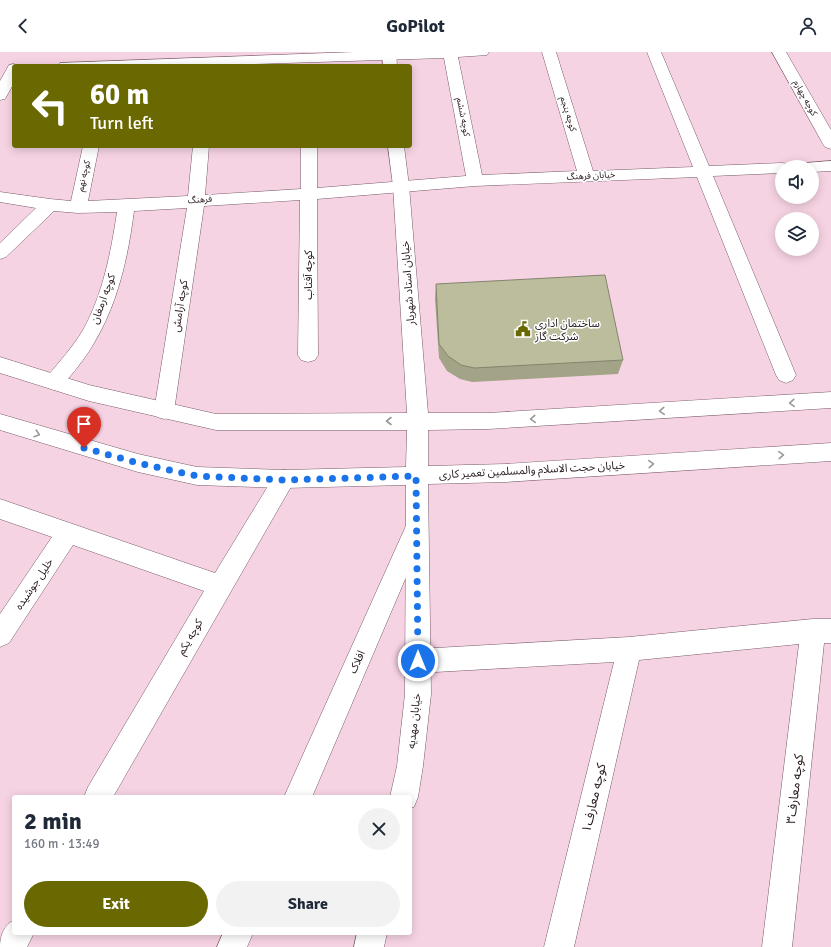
<!DOCTYPE html>
<html lang="en">
<head>
<meta charset="utf-8">
<style>
  body { margin:0; font-family:Signika,"Noto Sans Arabic",sans-serif; background:#f2f2f3; color:#1f2937; height:100vh; display:flex; flex-direction:column; font-size:15px; white-space:nowrap }
  * { box-sizing:border-box; margin:0 }
  p { font-size:13px; color:#747a83 }
  .icon { flex:none; width:22px; height:22px; fill:none; stroke:currentColor; stroke-width:2; stroke-linecap:round; stroke-linejoin:round }
  .map { position:relative; flex:1; overflow:hidden }
  .sheet { position:absolute; left:12px; top:743px; width:400px; height:140px; display:flex; flex-direction:column; background:#fff; border-radius:4px; box-shadow:0 2px 10px #0003 }
  .sheet>* { flex:none }
  .guide { position:absolute; left:12px; top:12px; width:400px; height:84px; border-radius:4px; box-shadow:0 2px 10px #0003; background:#696801; color:#fff; overflow:hidden }
  .buttons { position:absolute; left:775px; top:108px; display:grid; gap:8px }
  .buttons a { display:grid; place-items:center; width:44px; height:44px; border-radius:50%; background:#fff; box-shadow:0 2px 10px #0003; font-size:20px }
  .pin { position:absolute; display:grid; place-items:center; width:34px; height:34px; color:#fff; margin:-41px -17px; border-radius:50% 50% 50% 0; rotate:-45deg; box-shadow:0 0 4px #0007 }
  .pin .icon { rotate:45deg }
  .me { position:absolute; width:44px; margin:-22px; rotate:0deg; stroke-linejoin:round; filter:drop-shadow(0 0 3px #0008) }
  .turn { display:flex; align-items:center; gap:14px; height:84px; padding:0 12px; font-size:18px }
  .turn .icon { width:52px; height:52px; stroke-width:2.5 }
  .turn b { display:block; font-size:28px; line-height:34px }
  .round { display:grid; place-items:center; flex:none; width:42px; height:42px; border-radius:21px; background:#f2f2f3 }
  .headline { display:flex; align-items:center; justify-content:space-between; height:68px; padding:0 12px }
  h1 { font-size:24px; font-weight:700; line-height:30px }
  .primary-button { display:flex; gap:8px; margin-top:auto; padding:8px 12px }
  .primary-button a { flex:1; height:46px; border-radius:24px; background:#696801; color:#fff; font-size:16px; font-weight:700; line-height:46px; text-align:center }
  .primary-button a+a { background:#f2f2f3; color:#1f2937 }
  header { display:flex; justify-content:space-between; align-items:center; height:52px; padding:0 12px; background:#fff; font-size:18px; font-weight:700 }
  .map>svg:first-child { display:block }
</style>
</head>
<body>
<header><svg class="icon" aria-label="back" viewBox="0 0 24 24"><path d="M15 5l-7 7 7 7"/></svg>GoPilot<svg class="icon" aria-label="person" viewBox="0 0 24 24"><circle cx="12" cy="8" r="4"/><path d="M4 21q1-7 8-7t8 7"/></svg></header>
<div class="map">
<svg width="831" height="895" viewBox="0 0 831 895">
  <rect width="100%" height="100%" fill="#f6d3e3"/>
  <g fill="none" stroke-linecap="round" stroke-linejoin="round">
    <!-- street casing -->
    <g stroke="#785b69" stroke-width="1">
      <path id="street" d="M355,0H489L487,3L458,5L482,123L577,119L542,0H556L593,119L693,115L647,0H661L709,114L782,111L788,112L789,115H782V121L713,124L796,323L793,328L786,331L779,328L776,323L697,125L475,134L317,147L318,303L315,308L308,310L301,308L298,303L300,148L204,154L174,359L171,365L164,367L157,365L154,359L187,156L134,159C128,205 118,251 94,291C85,307 73,321 61,335L54,338L47,335L44,330L47,325C59,310 73,295 83,278C103,242 111,200 117,160L78,161L54,159L6,205L0,207V191L36,156L0,150V140L50,147L71,149L83,94H99L88,149L188,144L193,94H209L205,143L301,137V94H317V136L466,124L444,6L193,14H58L60,11Z
        M772,0H786L831,78V97L825,95L823,92Z
        M14,12L20,14H14V31L5,47L0,48V29L9,13Z
        M831,109V119L812,120V115H804L806,111Z
        M284,418L292,421L295,427L292,433L113,745H84L88,735L204,539L73,493L9,591L0,595V562L52,485L0,467V447L215,521L276,421Z
        M416,466L424,469L427,476L312,745H284L405,476L408,469Z
        M813,567H831V591H824L792,895H762L799,592L639,608L574,895H544L614,610L418,621L409,617L406,609L409,601L418,597L629,585Z
        M14,868V881H34L27,895H0C0,884 4,873 14,868Z
        M223,881H253L247,895H217Z"/>
    </g>
    <!-- secondary casing -->
    <g stroke="#785b69" stroke-width="1">
      <path id="secondary" d="M382,0H396L397,14H383Z
        M388,94H404L409,134L428,361H488L831,340V356L488,377L428,378V414L506,412L831,391V409L506,430L428,432L431,642L423,714L418,745L414,755L410,756V745H390L397,714L405,642L406,433L284,436L197,433L138,420L0,378V362L138,402L197,415L284,418L406,415L407,378H216L89,349L0,321V305L89,333L216,362L407,361L393,134Z
        M357,881H387L384,895H354Z"/>
    </g>
    <!-- street -->
    <use href="#street" fill="#fff" fill-rule="evenodd"/>
    <!-- secondary -->
    <use href="#secondary" fill="#fff" fill-rule="evenodd"/>
  </g>
  <!-- wall -->
  <path fill="#a2a387" d="M436,232L623,308L618,322L472,330L460,327L447,319L439,306L435,247Z"/>
  <!-- building -->
  <path fill="#bcbd9d" stroke="#84846e" d="M605,223L623,308L474,316L461,313L448,304L439,292L436,232Z"/>
  <!-- one-way arrows -->
  <defs><path id="oneway-chevron" d="M-2-3.5L2.5 0L-2 3.5" fill="none" stroke-width="1.6" stroke-linecap="round" stroke-linejoin="round"/></defs>
  <g stroke="#9c979a">
    <use href="#oneway-chevron" transform="translate(792 351) rotate(176)"/>
    <use href="#oneway-chevron" transform="translate(662 359) rotate(176)"/>
    <use href="#oneway-chevron" transform="translate(533 367) rotate(176)"/>
    <use href="#oneway-chevron" transform="translate(389 369) rotate(180)"/>
    <use href="#oneway-chevron" transform="translate(37 382) rotate(18)"/>
    <use href="#oneway-chevron" transform="translate(781 403) rotate(-4)"/>
    <use href="#oneway-chevron" transform="translate(651 412) rotate(-4)"/>
  </g>
  <g fill="none" stroke-linecap="round" stroke-linejoin="round">
    <!-- route -->
    <path stroke="#1a73e8" stroke-width="7" stroke-dasharray="0 12.6" d="M84,396L138,411L197,424L284,428L416,424L418,609"/>
  </g>
  <!-- icons -->
  <defs>
    <g id="civic-bare" transform="scale(1.2)"><path d="M-.6-6.5H3V-4.5H.6V-3L4-1V1h2V6H-6V1h2V-1L-.6-3ZM-1.2 2.5V6h2.4V2.5Z" fill="#696801" stroke="#fff" stroke-width="2.5" paint-order="stroke"/></g>
  </defs>
  <g fill-rule="evenodd">
    <use href="#civic-bare" x="523" y="277"/>
  </g>
  <g text-anchor="middle" dominant-baseline="central" stroke-width="3" stroke-linejoin="round" paint-order="stroke">
    <!-- far-street labels -->
    <g font-size="9" fill="#24181e" stroke="#fff">
      <text transform="translate(805 46) rotate(61)">کوچه چهارم</text>
      <text transform="translate(568 62) rotate(73)">کوچه پنجم</text>
      <text transform="translate(463 65) rotate(79)">کوچه ششم</text>
      <text transform="translate(84 124) rotate(-77)">کوچه نهم</text>
      <text transform="translate(591 124) rotate(-3)">خیابان فرهنگ</text>
      <text transform="translate(200 148) rotate(-4)">فرهنگ</text>
    </g>
    <!-- street labels -->
    <g font-size="11" fill="#24181e" stroke="#fff">
      <text transform="translate(308 223) rotate(-90)">کوچه آفتاب</text>
      <text transform="translate(408 231) rotate(-94)">خیابان استاد شهریار</text>
      <text transform="translate(103 247) rotate(-70)">کوچه ارمغان</text>
      <text transform="translate(180 254) rotate(-81)">کوچه آرامش</text>
      <text transform="translate(532 418) rotate(-3)">خیابان حجت الاسلام والمسلمین تعمیر کاری</text>
      <text transform="translate(34 532) rotate(-56)">خلیل جوشیده</text>
      <text transform="translate(190 585) rotate(-60)">کوچه یکم</text>
      <text transform="translate(357 610) rotate(-66)">افلاک</text>
      <text transform="translate(414 669) rotate(-84)">خیابان مهدیه</text>
    </g>
    <!-- poi labels -->
    <g font-size="11" fill="#24181e" stroke="#fff" text-anchor="start">
      <text x="535" y="271">ساختمان اداری<tspan x="535" dy="13">شرکت گاز</tspan></text>
    </g>
    <!-- near-street labels -->
    <g font-size="13" fill="#24181e" stroke="#fff">
      <text transform="translate(795 737) rotate(-83)">کوچه معارف۳</text>
      <text transform="translate(594 746) rotate(-77)">کوچه معارف۱</text>
    </g>
  </g>
</svg>
<div class="buttons">
<a><svg class="icon" aria-label="sound" viewBox="0 0 24 24"><path d="M4 9h4l5-4v14l-5-4H4zM17 9q2 3 0 6"/></svg></a>
<a><svg class="icon" aria-label="layers" viewBox="0 0 24 24"><path d="M12 4l9 5-9 5-9-5zM3 14l9 5 9-5"/></svg></a>
</div>
<div class="pin" style="left:84px;top:396px;background:#d93025"><svg class="icon" aria-label="arrive" viewBox="0 0 24 24"><path d="M6 21V4h12l-3 4 3 4H6"/></svg></div>
<svg class="me" style="left:418px;top:609px" viewBox="-20 -20 40 40"><circle r="17" fill="#1a73e8" stroke="#fff" stroke-width="3"/><path d="M0-11L8 9 0 5-8 9z" fill="#fff"/></svg>
<div class="guide">
<div class="turn"><svg class="icon" aria-label="left" viewBox="0 0 24 24"><path d="M17 20v-9H6M10 6l-5 5 5 5"/></svg><div><b>60 m</b>Turn left</div></div>
</div>
<section class="sheet">
<div class="headline"><div><h1>2 min</h1><p>160 m · 13:49</p></div><a class="round"><svg class="icon" aria-label="close" viewBox="0 0 24 24"><path d="M6 6l12 12M18 6L6 18"/></svg></a></div>
<div class="primary-button"><a>Exit</a><a>Share</a></div>
</section>
</div>
</body>
</html>
